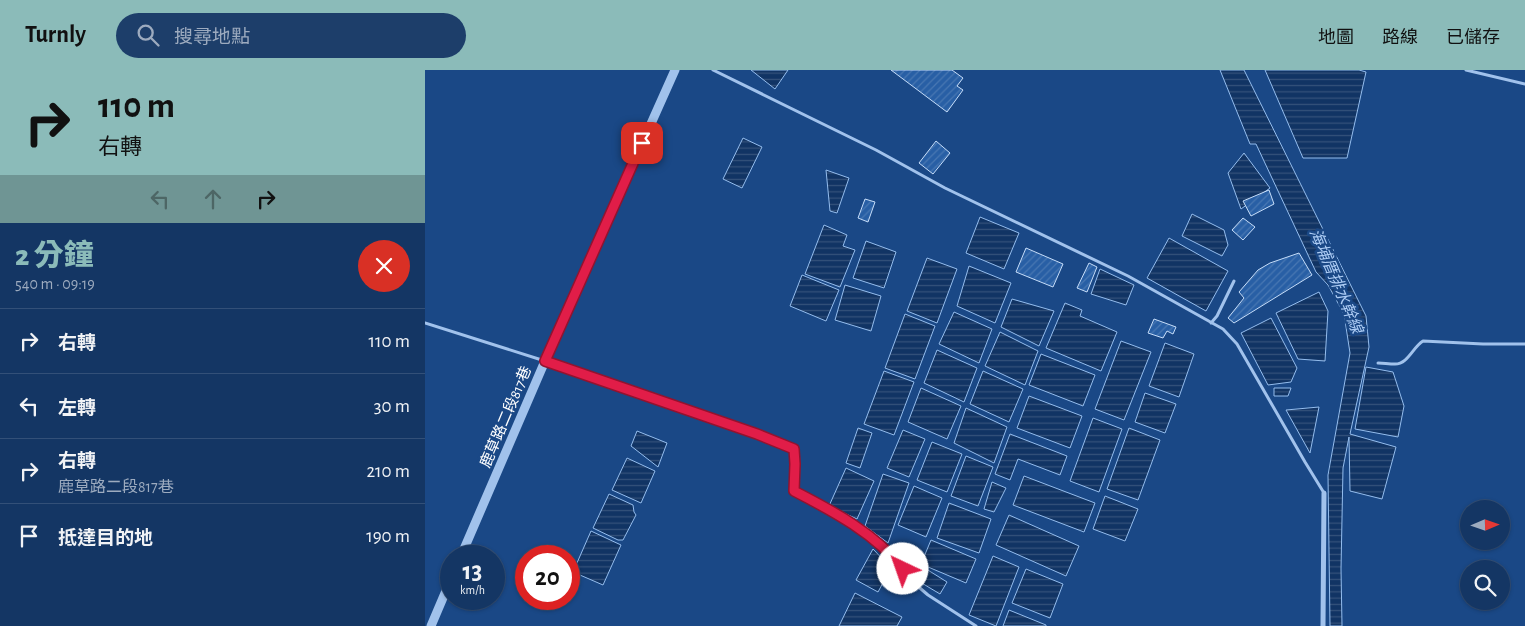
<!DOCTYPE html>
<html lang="zh-TW">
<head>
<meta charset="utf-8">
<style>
  body { margin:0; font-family:"Alegreya Sans","Noto Sans TC",sans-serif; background:#1d3e6a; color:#f1f3f6; height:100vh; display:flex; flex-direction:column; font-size:19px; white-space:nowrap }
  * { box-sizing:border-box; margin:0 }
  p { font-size:16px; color:#9dabbf }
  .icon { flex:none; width:28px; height:28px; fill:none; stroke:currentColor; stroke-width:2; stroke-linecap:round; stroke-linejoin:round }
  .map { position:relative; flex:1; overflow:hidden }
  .sheet { display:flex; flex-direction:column; background:#143664; width:425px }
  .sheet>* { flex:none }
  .hud { background:#8bbbb9; color:#111; overflow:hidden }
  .needle { width:32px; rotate:88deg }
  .buttons { position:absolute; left:1035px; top:430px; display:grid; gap:10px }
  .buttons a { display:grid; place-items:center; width:50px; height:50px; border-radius:50%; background:#143664; box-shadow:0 1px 4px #0004,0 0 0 1px #335078; font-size:25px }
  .speed { position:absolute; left:15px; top:475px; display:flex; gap:10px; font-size:25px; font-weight:700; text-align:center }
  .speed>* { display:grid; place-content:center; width:65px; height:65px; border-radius:50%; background:#143664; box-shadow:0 1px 4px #0004,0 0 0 1px #335078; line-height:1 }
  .speed small { font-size:12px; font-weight:400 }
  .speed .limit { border:8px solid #d22; background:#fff; color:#111 }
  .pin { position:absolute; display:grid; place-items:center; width:42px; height:42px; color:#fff; margin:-21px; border-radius:10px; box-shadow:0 2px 8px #0006 }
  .me { position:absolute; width:55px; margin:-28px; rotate:318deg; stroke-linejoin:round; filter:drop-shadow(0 0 4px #0008) }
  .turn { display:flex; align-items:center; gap:18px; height:105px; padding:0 15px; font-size:22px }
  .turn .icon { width:65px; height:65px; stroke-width:2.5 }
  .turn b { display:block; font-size:35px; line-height:42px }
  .lanes { display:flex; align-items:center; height:48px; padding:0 15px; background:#0003; justify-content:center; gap:25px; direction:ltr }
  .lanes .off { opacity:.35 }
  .round { display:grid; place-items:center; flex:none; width:52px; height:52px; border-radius:26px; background:#1d3e6a }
  .head { display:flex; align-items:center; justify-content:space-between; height:85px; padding:0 15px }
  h1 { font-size:30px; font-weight:800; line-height:38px; color:#8bbbb9 }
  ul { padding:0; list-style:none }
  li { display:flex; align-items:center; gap:15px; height:65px; padding:0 15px; border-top:1px solid #335078 }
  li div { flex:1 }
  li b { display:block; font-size:19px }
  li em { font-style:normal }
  header { display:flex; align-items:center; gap:30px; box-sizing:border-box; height:70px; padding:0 25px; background:#8bbbb9; color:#111 }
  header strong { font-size:24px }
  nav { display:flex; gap:28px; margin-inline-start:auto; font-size:18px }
  .search { width:350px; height:45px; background:#1d3e6a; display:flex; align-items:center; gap:12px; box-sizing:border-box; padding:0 18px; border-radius:28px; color:#9dabbf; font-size:19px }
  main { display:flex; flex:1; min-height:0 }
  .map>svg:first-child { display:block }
</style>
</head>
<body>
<header>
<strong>Turnly</strong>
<div class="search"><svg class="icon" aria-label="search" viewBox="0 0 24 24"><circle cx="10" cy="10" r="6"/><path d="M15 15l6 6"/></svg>搜尋地點</div>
<nav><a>地圖</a><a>路線</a><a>已儲存</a></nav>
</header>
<main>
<section class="sheet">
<div class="hud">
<div class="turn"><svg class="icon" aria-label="right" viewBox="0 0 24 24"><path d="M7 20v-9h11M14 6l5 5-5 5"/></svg><div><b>110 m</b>右轉</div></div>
<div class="lanes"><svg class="icon off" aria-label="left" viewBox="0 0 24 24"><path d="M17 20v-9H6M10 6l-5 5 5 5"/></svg><svg class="icon off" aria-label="ahead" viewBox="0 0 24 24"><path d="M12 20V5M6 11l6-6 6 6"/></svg><svg class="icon" aria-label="right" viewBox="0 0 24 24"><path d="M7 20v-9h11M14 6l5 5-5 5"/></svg></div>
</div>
<div class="head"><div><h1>2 分鐘</h1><p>540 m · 09:19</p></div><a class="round" style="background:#d93025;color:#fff"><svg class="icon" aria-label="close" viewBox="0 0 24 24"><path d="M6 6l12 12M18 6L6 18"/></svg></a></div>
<ul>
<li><svg class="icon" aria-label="right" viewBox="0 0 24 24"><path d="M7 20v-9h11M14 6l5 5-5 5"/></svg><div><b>右轉</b></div><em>110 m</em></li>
<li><svg class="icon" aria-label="left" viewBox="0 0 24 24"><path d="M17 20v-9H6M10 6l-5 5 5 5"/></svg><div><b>左轉</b></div><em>30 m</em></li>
<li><svg class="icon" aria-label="right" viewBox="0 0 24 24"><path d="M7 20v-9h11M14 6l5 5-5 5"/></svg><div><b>右轉</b><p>鹿草路二段817巷</p></div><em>210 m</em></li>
<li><svg class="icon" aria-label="arrive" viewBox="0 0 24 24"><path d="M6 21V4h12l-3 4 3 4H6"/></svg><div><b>抵達目的地</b></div><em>190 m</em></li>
</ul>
</section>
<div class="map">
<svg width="1100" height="556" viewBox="0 0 1100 556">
  <defs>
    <pattern id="water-rules" width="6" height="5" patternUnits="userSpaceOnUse" patternTransform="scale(1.25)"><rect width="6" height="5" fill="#113464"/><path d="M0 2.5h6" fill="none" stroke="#35527b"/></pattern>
    <pattern id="building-hatch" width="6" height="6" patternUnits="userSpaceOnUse" patternTransform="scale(1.25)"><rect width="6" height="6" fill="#285fa5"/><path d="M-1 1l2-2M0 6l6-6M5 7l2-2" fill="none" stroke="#4877b2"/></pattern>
  </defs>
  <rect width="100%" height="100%" fill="#1a4886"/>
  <!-- water -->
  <path fill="url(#water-rules)" stroke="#94bdee" d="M326,0H363L350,19Z
    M795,0H819L941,246L944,277L925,364L971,377L957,429L925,421L924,367L918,398L916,499L917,556H905L903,405L925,283L919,244L903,215L891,202L831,74H825Z
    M840,0H934L941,2L922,88H878Z
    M318,68L337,77L317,118L298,109Z
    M819,83L845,118L816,139L803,103Z
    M401,100L424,108L412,143L405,141Z
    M767,144L799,160L803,175L797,186L757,166Z
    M555,147L594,163L579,199L541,183Z
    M399,155L422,165L418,176L430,180L415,217L380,204Z
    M744,168L803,201L781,241L722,208Z
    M441,171L471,182L459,218L428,208Z
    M502,188L532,199L512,253L482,241Z
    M544,196L586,213L570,253L532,236Z
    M675,199L709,215L701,235L666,224Z
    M377,205L414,220L401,251L365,236Z
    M420,215L456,226L446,261L410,250Z
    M894,222L903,241L900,291L873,289L851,243Z
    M587,229L629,241L614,276L576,257Z
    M640,233L657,240L655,246L692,262L676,301L621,278Z
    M529,242L567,259L554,293L514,274Z
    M480,244L510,256L490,309L460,298Z
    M846,248L872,298L866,312L843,315L816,263Z
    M575,262L613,281L600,315L560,296Z
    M696,271L726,282L699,350L670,339Z
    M740,273L769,284L754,327L724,316Z
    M512,280L552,298L539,332L499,313Z
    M616,284L670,305L658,336L604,315Z
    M941,297L968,302L979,336L973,367L930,359Z
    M459,301L489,312L469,365L439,354Z
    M558,301L598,319L584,352L545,334Z
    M496,318L536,336L522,369L483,352Z
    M849,318H866L863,326H849Z
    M720,323L751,334L740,363L710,352Z
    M604,326L657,346L645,378L592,358Z
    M894,337L885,383L861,340Z
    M541,338L582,357L569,393L529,373Z
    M668,348L697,359L674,422L645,411Z
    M433,358L447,363L435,398L421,393Z
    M704,358L735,370L713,430L682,419Z
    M478,360L500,369L484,407L462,398Z
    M212,361L242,373L233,397L206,376Z
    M585,364L642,386L635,405L593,389L585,410L570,404Z
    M507,372L537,384L522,422L492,410Z
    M541,386L568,397L553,436L526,426Z
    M202,388L230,401L216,433L187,420Z
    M421,398L449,411L432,449L404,436Z
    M458,404L484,413L463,473L440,456Z
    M599,406L670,433L659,462L588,435Z
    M567,412L581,418L569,442L559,439Z
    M489,416L517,428L501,467L473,455Z
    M184,424L208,435L209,442L211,445L198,470H193L168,458Z
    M680,426L713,439L700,471L668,459Z
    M524,433L566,449L554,483L512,468Z
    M584,445L654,476L641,506L571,475Z
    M166,461L196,475L178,515L148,502Z
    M506,470L551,489L541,513L496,494Z
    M448,479L466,498L453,522L431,510Z
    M568,486L594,497L571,556L544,545Z
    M498,497L522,512L515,524L490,509Z
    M601,499L638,514L625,548L587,533Z
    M430,523L477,547L472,556H414Z
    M584,540L621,555V556H578Z"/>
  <!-- building -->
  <path fill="url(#building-hatch)" stroke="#c6ddf9" d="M466,0H527L538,8L532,16L538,20L522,42Z
    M511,71L525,83L508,104L494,93Z
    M844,120L849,134L826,146L818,131Z
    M440,129L450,132L443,152L433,148Z
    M818,148L830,157L818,170L807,160Z
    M601,178L638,194L628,217L591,202Z
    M874,183L887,205L809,253L803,248L819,228L814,222L833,200L845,193Z
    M664,193L672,197L662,222L652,218Z
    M729,249L751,257L748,264L742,261L738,268L723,263Z"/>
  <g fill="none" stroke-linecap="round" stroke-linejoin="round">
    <!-- service -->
    <path stroke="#a1c2ec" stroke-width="3" d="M288,0L451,80L520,118L703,206L798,259L812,274L880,392L899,423
      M1041,0L1100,14
      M0,253L120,291L345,368L369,379L370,394L369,421L416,447L443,465L467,484L489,513L503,525L551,556
      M786,253L792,246L809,211
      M953,293C958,293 964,294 970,294C983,294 988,277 998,271L1058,274H1100"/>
    <!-- minor -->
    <path stroke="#a1c2ec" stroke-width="5" d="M898,556L899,423"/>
    <!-- tertiary -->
    <path stroke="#a1c2ec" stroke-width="9" d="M36,486L120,291L250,0
      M6,556L26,509"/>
  </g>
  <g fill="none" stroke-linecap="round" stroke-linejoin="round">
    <!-- route casing -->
    <g stroke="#92132f" stroke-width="12">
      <path id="route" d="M217,73L120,291L332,364L369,379L370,394L369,421C408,441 451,464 478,499"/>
    </g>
    <!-- route -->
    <use href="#route" stroke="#e11d48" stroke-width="9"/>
  </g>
  <g text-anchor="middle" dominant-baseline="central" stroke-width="5" stroke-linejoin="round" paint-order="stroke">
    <!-- street labels -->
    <g font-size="15" fill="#fff" stroke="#1a4886">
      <text transform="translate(81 347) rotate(-67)">鹿草路二段817巷</text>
    </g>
    <!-- water labels -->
    <g font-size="16" font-style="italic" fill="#adccf4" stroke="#1a4886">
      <text transform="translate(911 211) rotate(67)">海埔厝排水幹線</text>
    </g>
  </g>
</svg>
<div class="buttons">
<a><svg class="needle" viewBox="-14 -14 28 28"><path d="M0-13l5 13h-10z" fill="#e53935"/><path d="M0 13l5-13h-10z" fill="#9dabbf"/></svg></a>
<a><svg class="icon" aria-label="search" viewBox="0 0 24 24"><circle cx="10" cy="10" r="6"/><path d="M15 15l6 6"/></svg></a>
</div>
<div class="speed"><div>13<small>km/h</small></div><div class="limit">20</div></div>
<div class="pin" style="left:217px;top:73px;background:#d93025"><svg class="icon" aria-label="arrive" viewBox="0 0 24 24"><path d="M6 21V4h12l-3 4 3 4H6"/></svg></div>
<svg class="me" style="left:478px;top:499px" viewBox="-20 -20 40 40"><circle r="19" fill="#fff"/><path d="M0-13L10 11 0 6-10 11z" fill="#e11d48"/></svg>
</div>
</main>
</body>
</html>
